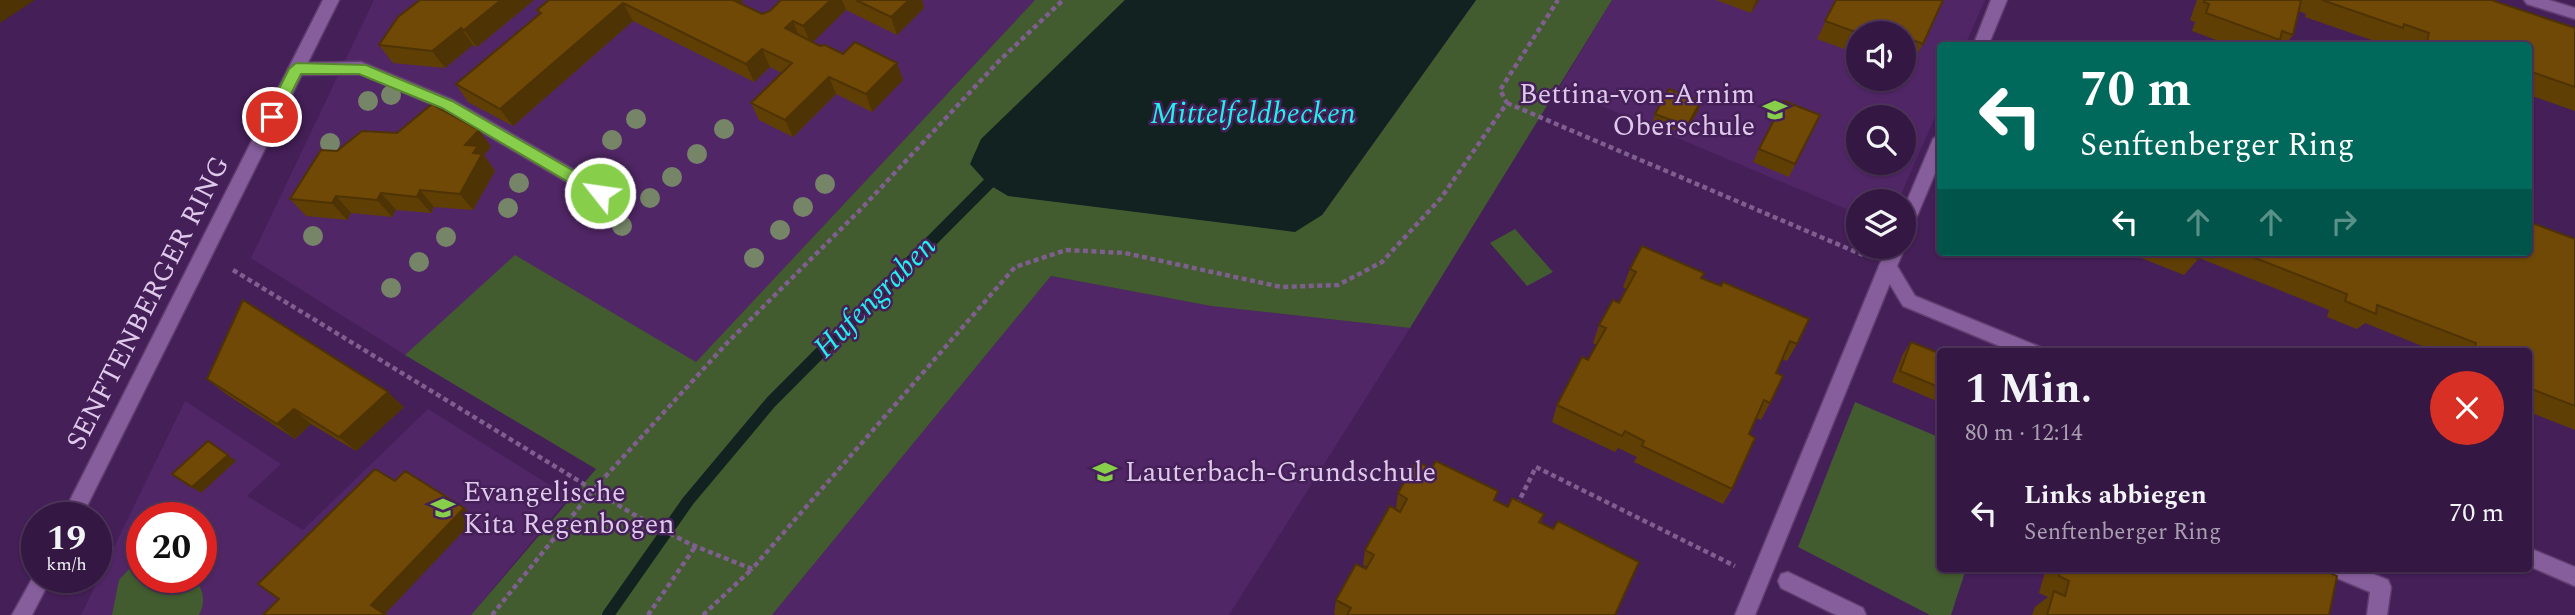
<!DOCTYPE html>
<html lang="de">
<head>
<meta charset="utf-8">
<style>
  body { margin:0; font-family:Spectral,serif; background:#3c2049; color:#f1f3f6; height:100vh; display:flex; flex-direction:column; font-size:26px; white-space:nowrap }
  * { box-sizing:border-box; margin:0 }
  p { font-size:23px; color:#a99fb2 }
  .icon { flex:none; width:38px; height:38px; fill:none; stroke:currentColor; stroke-width:2; stroke-linecap:round; stroke-linejoin:round }
  .map { position:relative; flex:1; overflow:hidden }
  .sheet { position:absolute; left:1937px; top:348px; width:595px; height:224px; display:flex; flex-direction:column; background:#341742; border-radius:7px; box-shadow:0 2px 5px #0004,0 0 0 2px #4e365b }
  .sheet>* { flex:none }
  .banner { position:absolute; left:1937px; top:42px; width:595px; height:214px; border-radius:7px; box-shadow:0 2px 5px #0004,0 0 0 2px #4e365b; background:#00695c; color:#fff; overflow:hidden }
  .controls { position:absolute; left:1846px; top:21px; display:grid; gap:14px }
  .controls a { display:grid; place-items:center; width:70px; height:70px; border-radius:50%; background:#341742; box-shadow:0 2px 5px #0004,0 0 0 2px #4e365b; font-size:35px }
  .speed { position:absolute; left:21px; top:502px; display:flex; gap:14px; font-size:35px; font-weight:700; text-align:center }
  .speed>* { display:grid; place-content:center; width:91px; height:91px; border-radius:50%; background:#341742; box-shadow:0 2px 5px #0004,0 0 0 2px #4e365b; line-height:1 }
  .speed small { font-size:18px; font-weight:400 }
  .speed .limit { border:10px solid #d22; background:#fff; color:#111 }
  .pin { position:absolute; display:grid; place-items:center; width:60px; height:60px; color:#fff; margin:-30px; border:4px solid #fff; border-radius:50%; box-shadow:0 2px 7px #0007 }
  .me { position:absolute; width:77px; margin:-38px; rotate:300deg; stroke-linejoin:round; filter:drop-shadow(0 0 5px #0008) }
  .turn { display:flex; align-items:center; gap:24px; height:147px; padding:0 28px; font-size:32px }
  .turn .icon { width:91px; height:91px; stroke-width:2.5 }
  .turn b { display:block; font-size:49px; line-height:60px }
  .lanes { display:flex; align-items:center; height:66px; padding:0 28px; background:#0003; justify-content:center; gap:35px; direction:ltr }
  .lanes .off { opacity:.35 }
  .round { display:grid; place-items:center; flex:none; width:74px; height:74px; border-radius:37px; background:#3c2049 }
  .head { display:flex; align-items:center; justify-content:space-between; height:119px; padding:0 28px }
  h1 { font-size:42px; font-weight:700; line-height:52px }
  ul { padding:0; list-style:none }
  li { display:flex; align-items:center; gap:21px; height:91px; padding:0 28px }
  li div { flex:1 }
  li b { display:block; font-size:26px }
  li em { font-style:normal }
  .map>svg:first-child { display:block }
</style>
</head>
<body>
<div class="map">
<svg width="2575" height="615" viewBox="0 0 2575 615">
  <rect width="100%" height="100%" fill="#451f58"/>
  <!-- built -->
  <path fill="#512666" fill-rule="evenodd" d="M374,0H1035L596,469L405,355L251,258Z
    M1612,0H1985L1965,45L1941,46V103L1898,201H1858V214L1559,88ZM1858,33H1904V79H1858ZM1858,117H1904V163H1858Z
    M1051,276L1211,306L1410,328L1229,615H772Z
    M185,401L281,464L247,496L303,530L428,409L569,497L471,615H81ZM142,518H201V578H142Z"/>
  <!-- green -->
  <path fill="#425b2f" d="M1035,0H1125L1096,30L1322,215L1476,0H1612L1410,328L1211,306L1051,276L772,615H471L596,469L405,355L515,255L696,362Z
    M1515,229L1553,272L1527,286L1490,243Z
    M1855,402L1941,438V569H1966L1951,615H1930L1798,547Z
    M142,555V578H193C204,588 206,602 199,615H112L119,580Z"/>
  <!-- water -->
  <path fill="#112221" d="M1125,0H1476L1322,215L1295,232L1008,196L988,184L970,164L981,139Z"/>
  <g fill="none" stroke-linecap="round" stroke-linejoin="round">
    <!-- stream -->
    <path stroke="#112221" stroke-width="12" d="M608,615L688,501L771,402L999,173"/>
    <!-- lane casing -->
    <g stroke="#613e70" stroke-width="3">
      <path id="lane" d="M1991,0H2007L1988,46H1973Z
        M2524,0H2549L2575,8V19L2527,4Z
        M361,62L453,100L606,188L608,193L606,198H594L441,108L360,74L296,75L288,69L296,63Z
        M1941,133V159L1912,228L1910,233L1904,235V208L1933,139Z
        M1904,246L1905,247L1897,266L1915,296L2040,347L2043,352H2014L1903,306L1879,266L1888,247Z
        M2529,548L2575,567V586L2529,566Z
        M2329,569H2361L2388,580L2391,587L2387,615H2367L2370,592L2332,576Z
        M1788,572L1863,608L1866,615H1836L1781,588L1778,581L1781,574Z"/>
    </g>
    <!-- street casing -->
    <g stroke="#613e70" stroke-width="3">
      <path id="street" d="M323,0H339L81,518H61Z
        M1888,259L1894,261L1897,266L1755,615H1735L1879,266L1882,261Z
        M37,570V578H51L32,615H12Z"/>
    </g>
    <!-- path -->
    <path stroke="#7f5f8f" stroke-width="4.5" stroke-dasharray="5 3.5" stroke-linecap="butt" d="M1507,103L1863,255
      M233,270L633,514L690,544L752,569L1015,267L1066,250L1125,253L1281,287L1338,285L1382,262L1441,198L1507,103L1500,90L1558,0
      M1517,505L1536,467L1735,566
      M492,615L594,489L728,342L862,208L998,62L1063,0
      M648,615L695,547
      M703,615L752,569"/>
    <!-- lane -->
    <use href="#lane" fill="#875e9c" fill-rule="evenodd"/>
    <!-- street -->
    <use href="#street" fill="#875e9c" fill-rule="evenodd"/>
  </g>
  <!-- trees -->
  <g fill="#768568">
    <circle cx="391" cy="95" r="10"/>
    <circle cx="368" cy="101" r="10"/>
    <circle cx="636" cy="119" r="10"/>
    <circle cx="724" cy="129" r="10"/>
    <circle cx="612" cy="140" r="10"/>
    <circle cx="330" cy="143" r="10"/>
    <circle cx="697" cy="154" r="10"/>
    <circle cx="672" cy="177" r="10"/>
    <circle cx="519" cy="183" r="10"/>
    <circle cx="825" cy="184" r="10"/>
    <circle cx="650" cy="198" r="10"/>
    <circle cx="803" cy="207" r="10"/>
    <circle cx="508" cy="208" r="10"/>
    <circle cx="622" cy="226" r="10"/>
    <circle cx="780" cy="230" r="10"/>
    <circle cx="313" cy="236" r="10"/>
    <circle cx="446" cy="237" r="10"/>
    <circle cx="754" cy="258" r="10"/>
    <circle cx="419" cy="262" r="10"/>
    <circle cx="391" cy="288" r="10"/>
  </g>
  <!-- wall -->
  <path fill="#603f05" d="M534,0L477,47L473,45L445,68L393,63L379,45Z
    M549,0H742V4L762,14L770,11L781,0H922L924,8L897,35L846,10L812,42L820,46L843,54L897,63L903,80L872,112L836,94L793,137L759,120L751,103L782,73L770,67L754,82L633,21L513,126L468,102L456,84L539,14L537,10Z
    M1716,0H1759L1751,13Z
    M1836,0H1943L1923,44L1913,62L1904,58V33H1858V54L1817,39Z
    M2197,0H2495L2494,1L2575,28V111L2529,95V46H2398L2389,43L2386,45L2305,17L2306,14L2299,11L2293,35L2284,46H2232L2192,31L2195,22L2190,20Z
    M1699,109L1685,134L1653,121L1655,114Z
    M1820,115L1789,177L1753,162L1759,149Z
    M479,130L491,147L484,155L495,171L473,210L434,207L431,213L396,210L392,217L351,213L347,220L306,216L290,199L337,151L397,133Z
    M2575,239V430L2529,412V352H2437L2365,323L2357,329L2327,317L2329,310L2199,258L2184,275L2126,252H2529Z
    M1630,269L1701,278L1797,344L1787,361L1782,359L1776,373L1770,403L1761,420L1756,418L1749,434L1732,489L1723,504L1634,462L1637,457L1618,448L1615,452L1552,422L1557,405L1588,360L1597,345L1593,343L1599,325L1619,303L1626,289L1623,287Z
    M1911,342L1941,354V403L1892,382L1903,354Z
    M207,379L404,407L356,451L311,424L295,439L226,394Z
    M1398,493L1496,501L1508,507L1544,514L1541,523L1615,615H1336L1334,614L1336,600L1367,567L1363,565L1365,550L1400,511L1396,508Z
    M2046,569H2320L2329,615H2032L2035,607L2048,597L2039,593Z"/>
  <!-- shaded-wall -->
  <path fill="#4e3304" d="M0,0H35L0,23Z
    M501,0H534L477,47L464,30Z
    M731,0H742L743,3L738,16Z
    M831,0H842L846,10L811,44L803,26Z
    M909,0H922L924,8L897,35L891,17Z
    M1756,0H1759L1751,13Z
    M623,3L633,21L513,126L500,109Z
    M793,21L800,39L785,28Z
    M461,28L473,45L445,68L432,51Z
    M762,49L770,67L754,82L746,64Z
    M897,63L903,80L872,112L866,94Z
    M829,77L836,94L793,137L785,120Z
    M1701,101L1699,109L1685,134L1687,126Z
    M479,130L491,147L484,155L495,171L473,210L460,194L465,145Z
    M420,190L434,207L431,213L417,197Z
    M381,193L396,210L392,217L377,200Z
    M336,196L351,213L347,220L332,203Z
    M388,392L404,407L356,451L339,437Z
    M294,409L311,424L295,439L277,424Z
    M228,455L236,461L201,493L192,487Z
    M464,508L476,518L385,614L371,605Z"/>
  <!-- building -->
  <path fill="#704906" stroke="#4e3304" stroke-width="2" d="M420,0H501L464,30L461,28L432,51L379,45L398,17Z
    M549,0H733L762,14L770,11L781,0H831L803,26L793,21L785,28L820,46L825,45L843,54L855,42L897,63L866,94L829,77L785,120L751,103L792,63L762,49L746,64L623,3L500,109L456,84L541,13L537,10Z
    M856,0H909L891,17Z
    M1836,0H1943L1923,44L1904,37V33H1893L1887,31L1885,33H1858L1825,21Z
    M2204,0H2298L2301,1L2293,35L2282,31L2280,40L2206,13L2209,4L2204,2Z
    M2322,0H2495L2494,1L2575,28V87L2529,71V46H2426L2429,33L2404,24L2403,28Z
    M1669,89L1701,101L1687,126L1655,114Z
    M1784,101L1820,115L1795,164L1759,149Z
    M432,104L479,130L465,145L478,146L473,153L482,154L460,194L420,190L417,197L381,193L377,200L336,196L332,203L290,199L321,150L337,151L362,131L397,133Z
    M2529,222L2575,239V406L2529,388V352H2474L2476,343L2377,305L2376,314L2345,301L2347,294L2240,252H2529Z
    M1642,246L1704,273L1701,278L1721,286L1723,282L1809,319L1797,344L1790,341L1776,373L1783,376L1770,403L1764,400L1749,434L1755,438L1732,489L1642,446L1644,441L1625,431L1622,436L1557,405L1582,357L1588,360L1606,328L1599,325L1613,300L1619,303L1636,272L1630,269Z
    M2181,252H2201L2199,259Z
    M243,300L388,392L339,437L294,409L277,424L207,379Z
    M1911,342L1941,354V388L1900,371Z
    M208,441L228,455L192,487L172,474Z
    M1417,461L1431,469L1436,461L1498,491L1494,500L1508,507L1512,498L1544,514L1539,522L1553,529L1558,521L1639,562L1615,615H1347L1351,608L1336,600L1356,564L1366,569L1374,555L1365,550L1390,506L1400,512L1407,499L1398,493Z
    M375,469L395,481L405,471L464,508L371,605L386,615H263L279,599L258,584Z
    M2061,569H2320L2337,576L2329,615H2047L2054,591L2065,596L2069,581L2059,576Z"/>
  <!-- route -->
  <path fill="#87cf4a" stroke="#588730" stroke-width="2" d="M296,63L366,65L452,101L605,189L607,193L605,197H594L442,108L359,74H301L277,121H267L265,117L289,69Z"/>
  <!-- icons -->
  <defs>
    <g id="school-bare" transform="scale(1.89)"><path d="M0-5L7-2L0 1L-7-2ZM-4 1L0 2.5L4 1V4Q0 6-4 4Z" fill="#87cf4a" stroke="#451f58" stroke-width="2.5" paint-order="stroke"/></g>
  </defs>
  <g fill-rule="evenodd">
    <use href="#school-bare" x="1775" y="110"/>
    <use href="#school-bare" x="1105" y="472"/>
    <use href="#school-bare" x="443" y="508"/>
  </g>
  <g text-anchor="middle" dominant-baseline="central" stroke-width="5" stroke-linejoin="round" paint-order="stroke">
    <!-- poi labels -->
    <g font-size="28" fill="#dfc9eb" stroke="#451f58" text-anchor="start">
      <text x="1755" y="94" text-anchor="end">Bettina-von-Arnim<tspan x="1755" dy="32">Oberschule</tspan></text>
      <text x="1125" y="472">Lauterbach-Grundschule</text>
      <text x="463" y="492">Evangelische<tspan x="463" dy="32">Kita Regenbogen</tspan></text>
    </g>
    <!-- street labels -->
    <g font-size="28" fill="#dfc9eb" stroke="#451f58">
      <text transform="translate(148 303) rotate(-63)">SENFTENBERGER RING</text>
    </g>
    <!-- water labels -->
    <g font-size="30" font-style="italic" fill="#24efec" stroke="#451f58">
      <text x="1253" y="114">Mittelfeldbecken</text>
      <text transform="translate(875 297) rotate(-45)">Hufengraben</text>
    </g>
  </g>
</svg>
<div class="controls">
<a><svg class="icon" aria-label="sound" viewBox="0 0 24 24"><path d="M4 9h4l5-4v14l-5-4H4zM17 9q2 3 0 6"/></svg></a>
<a><svg class="icon" aria-label="search" viewBox="0 0 24 24"><circle cx="10" cy="10" r="6"/><path d="M15 15l6 6"/></svg></a>
<a><svg class="icon" aria-label="layers" viewBox="0 0 24 24"><path d="M12 4l9 5-9 5-9-5zM3 14l9 5 9-5"/></svg></a>
</div>
<div class="speed"><div>19<small>km/h</small></div><div class="limit">20</div></div>
<div class="pin" style="left:272px;top:117px;background:#d93025"><svg class="icon" aria-label="arrive" viewBox="0 0 24 24"><path d="M6 21V4h12l-3 4 3 4H6"/></svg></div>
<svg class="me" style="left:600px;top:193px" viewBox="-20 -20 40 40"><circle r="17" fill="#87cf4a" stroke="#fff" stroke-width="3"/><path d="M0-11L8 9 0 5-8 9z" fill="#fff"/></svg>
<div class="banner">
<div class="turn"><svg class="icon" aria-label="left" viewBox="0 0 24 24"><path d="M17 20v-9H6M10 6l-5 5 5 5"/></svg><div><b>70 m</b>Senftenberger Ring</div></div>
<div class="lanes"><svg class="icon" aria-label="left" viewBox="0 0 24 24"><path d="M17 20v-9H6M10 6l-5 5 5 5"/></svg><svg class="icon off" aria-label="ahead" viewBox="0 0 24 24"><path d="M12 20V5M6 11l6-6 6 6"/></svg><svg class="icon off" aria-label="ahead" viewBox="0 0 24 24"><path d="M12 20V5M6 11l6-6 6 6"/></svg><svg class="icon off" aria-label="right" viewBox="0 0 24 24"><path d="M7 20v-9h11M14 6l5 5-5 5"/></svg></div>
</div>
<section class="sheet">
<div class="head"><div><h1>1 Min.</h1><p>80 m · 12:14</p></div><a class="round" style="background:#d93025;color:#fff"><svg class="icon" aria-label="close" viewBox="0 0 24 24"><path d="M6 6l12 12M18 6L6 18"/></svg></a></div>
<ul>
<li><svg class="icon" aria-label="left" viewBox="0 0 24 24"><path d="M17 20v-9H6M10 6l-5 5 5 5"/></svg><div><b>Links abbiegen</b><p>Senftenberger Ring</p></div><em>70 m</em></li>
</ul>
</section>
</div>
</body>
</html>
